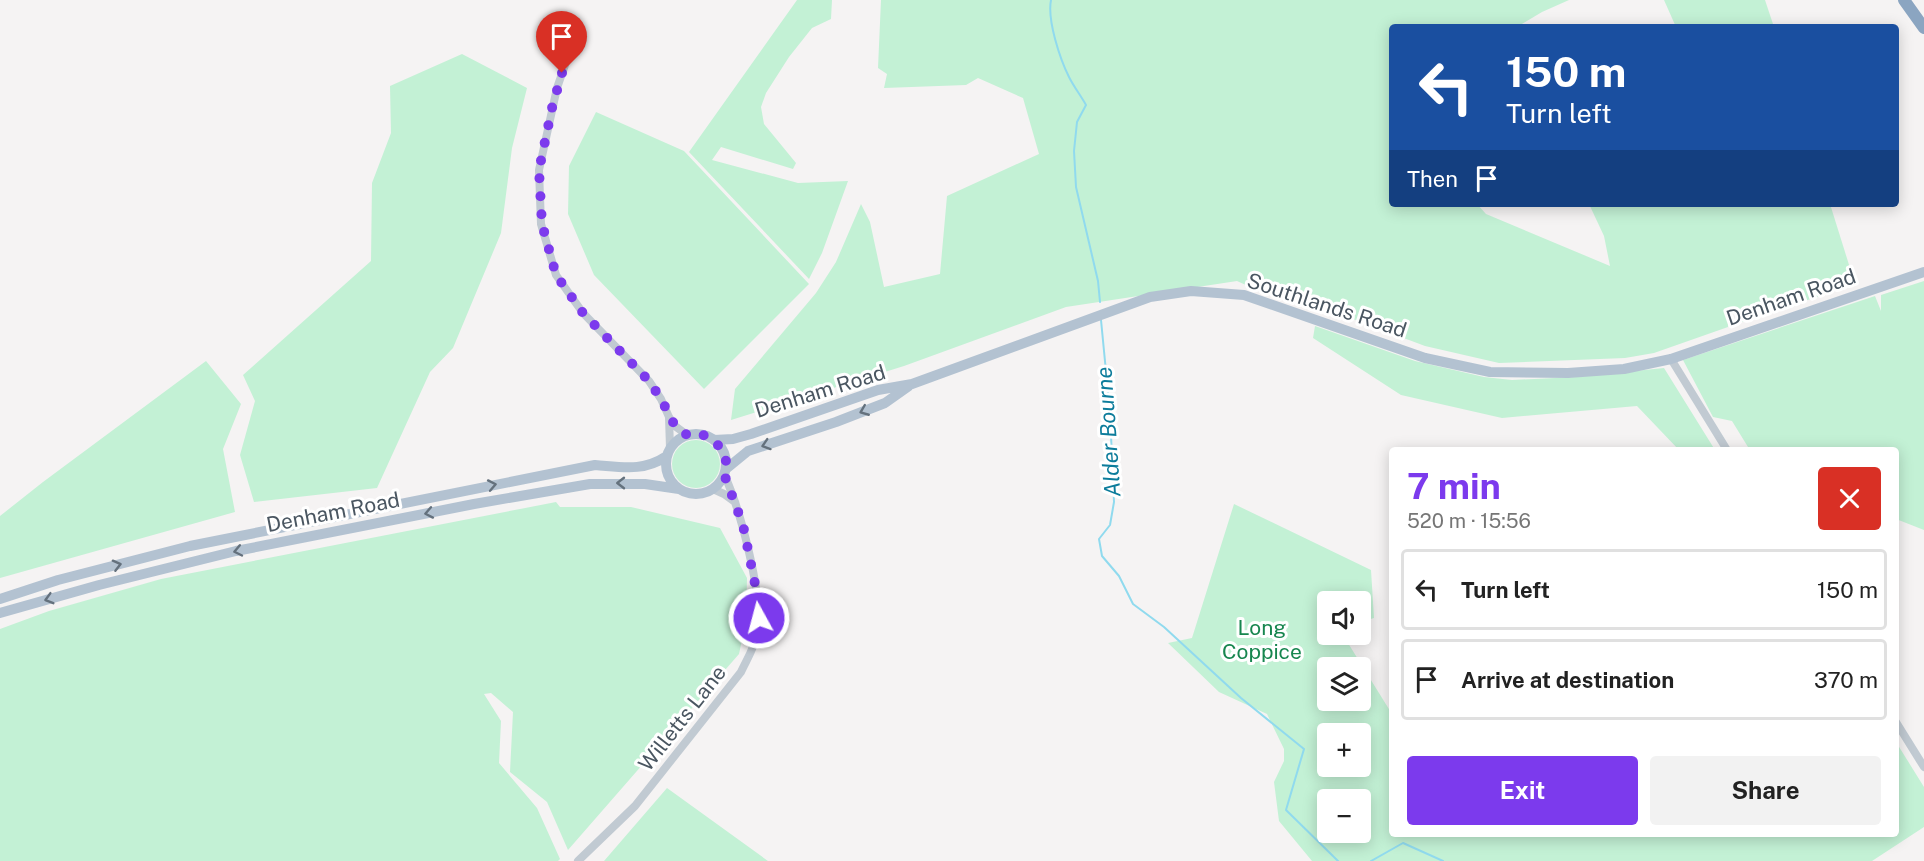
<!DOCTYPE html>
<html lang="en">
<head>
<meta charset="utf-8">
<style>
  body { margin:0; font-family:"Public Sans",sans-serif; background:#f2f2f2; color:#222; height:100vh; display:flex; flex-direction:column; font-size:22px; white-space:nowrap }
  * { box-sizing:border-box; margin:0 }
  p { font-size:20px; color:#767676 }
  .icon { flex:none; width:33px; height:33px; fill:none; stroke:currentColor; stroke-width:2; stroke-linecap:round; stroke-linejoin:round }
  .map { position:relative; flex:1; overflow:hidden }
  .sheet { position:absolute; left:1389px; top:447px; width:510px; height:390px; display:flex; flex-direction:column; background:#fff; border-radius:6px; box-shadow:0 3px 15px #0003 }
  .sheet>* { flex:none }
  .hud { position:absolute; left:1389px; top:24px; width:510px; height:183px; border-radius:6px; box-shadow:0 3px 15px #0003; background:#1a4fa0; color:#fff; overflow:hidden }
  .fabs { position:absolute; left:1317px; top:591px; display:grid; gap:12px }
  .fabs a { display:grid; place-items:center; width:54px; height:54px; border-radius:6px; background:#fff; box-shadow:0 3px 15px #0003; font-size:30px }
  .pin { position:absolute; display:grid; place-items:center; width:51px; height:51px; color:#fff; margin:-62px -26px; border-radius:50% 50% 50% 0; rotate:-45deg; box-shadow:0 0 6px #0007 }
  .pin .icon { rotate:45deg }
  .me { position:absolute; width:66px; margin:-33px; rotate:353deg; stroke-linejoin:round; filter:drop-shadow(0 0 4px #0008) }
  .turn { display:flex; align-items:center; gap:21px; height:126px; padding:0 18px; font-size:27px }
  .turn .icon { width:78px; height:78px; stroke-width:2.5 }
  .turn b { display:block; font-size:42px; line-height:51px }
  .then { display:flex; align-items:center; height:57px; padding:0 18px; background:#0003; gap:12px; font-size:22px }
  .round { display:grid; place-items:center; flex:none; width:63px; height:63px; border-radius:6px; background:#f2f2f2 }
  .headline { display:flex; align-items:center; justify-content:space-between; height:102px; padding:0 18px }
  h1 { font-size:36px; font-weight:700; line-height:45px; color:#7c3aed }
  .primary-button { display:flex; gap:12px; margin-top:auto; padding:12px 18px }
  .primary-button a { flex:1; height:69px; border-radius:6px; background:#7c3aed; color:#fff; font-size:24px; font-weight:700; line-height:69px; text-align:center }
  .primary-button a+a { background:#f2f2f2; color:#222 }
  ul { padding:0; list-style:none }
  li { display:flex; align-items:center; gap:18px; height:81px; margin:0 12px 9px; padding:0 6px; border:3px solid #e0e0e0; border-radius:6px }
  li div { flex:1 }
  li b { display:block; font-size:22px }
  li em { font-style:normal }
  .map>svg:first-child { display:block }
</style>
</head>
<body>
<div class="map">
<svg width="1924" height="861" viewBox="0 0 1924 861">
  <rect width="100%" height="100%" fill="#f5f3f3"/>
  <!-- green -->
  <path fill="#c3f1d5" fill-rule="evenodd" d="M797,0H832L831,19L812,28L789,57L766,93L761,107L764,124L796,163L793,169L721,147L712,160L798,183L848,181L822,253L809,279L689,152Z
    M881,0H1569L1542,12L1517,27H1392V204H1477L1486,214L1610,266L1604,236L1589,204H1830L1855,284L1742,322L1738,314L1728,308V327L1654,353L1625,358L1499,363L1425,346L1321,307L1279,286H1248L1237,281L1066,307L904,366L731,420L735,389L816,293L836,262L861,204L870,222L884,287L940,274L947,196L1039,154L1023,98L978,78L966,85L884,88L887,74L878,68Z
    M1664,0H1765L1774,27H1676Z
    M462,54L527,88L512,148L501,233L453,348L430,372L377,488L254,502L240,455L255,401L243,375L371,261L372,183L391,133L390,86Z
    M596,112L684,151L809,284L704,389L594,275L568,214L569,166Z
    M1924,281V530L1896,519V450H1732L1731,449L1748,447L1732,421L1713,417L1683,360L1875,296L1881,311V295Z
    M1315,326L1415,361L1484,377L1512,380L1576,377L1664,368L1715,450H1679L1637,406L1502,418L1401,395L1313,338Z
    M206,361L241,404L223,449L235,512L0,578V516L43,482Z
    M672 464a24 24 0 1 1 48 0a24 24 0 1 1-48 0Z
    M556,502L560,507H631L720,528L747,578L746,621L739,654L568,850L547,802L510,772L513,712L491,693L484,694L501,721L499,763L537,808L560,859L558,861H0V629L49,611L161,579Z
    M1234,504L1371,570L1374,618L1361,622L1360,602H1328V634L1343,635L1392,714V834H1896V742L1924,787V827L1872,861H1312L1279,821L1274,782L1284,761V749L1267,714L1219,692L1168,643L1192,638ZM1328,668H1360V700H1328ZM1328,734H1360V766H1328ZM1328,800H1360V832H1328Z
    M667,788L768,861H604Z"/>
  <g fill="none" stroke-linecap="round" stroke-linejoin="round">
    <!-- stream -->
    <path stroke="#90daee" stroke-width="2" d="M1051,0C1047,20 1060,59 1069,77C1074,87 1081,96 1086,105L1077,122L1074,151L1076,187L1098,281L1100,302
      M1101,320L1110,413L1114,502L1110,525L1099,539L1102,556L1119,576L1133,604L1164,627L1241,698L1304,749L1286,810L1338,861
      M1371,861L1403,843L1443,861"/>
    <!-- minor -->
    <path stroke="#c1cad2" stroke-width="8" d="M573,42L557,88L539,170L541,224L556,275L583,313L649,381L661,399L669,417L675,426L687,435
      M1671,359L1727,450
      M669,417L670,448
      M713,489L724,494L735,502
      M1896,722L1924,767
      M578,861L635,806L741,672C747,659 755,647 757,633C764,596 740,509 724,474"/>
    <!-- major -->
    <path stroke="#b3c2d1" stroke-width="10" d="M666 464a30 30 0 1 1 60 0a30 30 0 1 1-60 0Z
      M714,440L733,439L751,434L878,390L912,384L1150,297L1191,291L1244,295L1425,358L1490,372L1568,373L1624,369L1671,359L1924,272
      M726,469L748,451L836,422L885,403L909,386
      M0,599L58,580L190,546L595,465C622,467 643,472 667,456
      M0,613L99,585L236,551L474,504L590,484H645L679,489"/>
    <!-- highway -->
    <path stroke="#8ba5c1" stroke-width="12" d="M1904,0L1924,28"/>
  </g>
  <!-- one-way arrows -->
  <defs><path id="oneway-chevron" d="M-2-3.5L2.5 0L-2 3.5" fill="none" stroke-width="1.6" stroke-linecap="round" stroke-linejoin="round" transform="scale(1.5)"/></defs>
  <g stroke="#64717d">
    <use href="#oneway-chevron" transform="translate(864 411) rotate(158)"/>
    <use href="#oneway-chevron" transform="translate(766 445) rotate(162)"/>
    <use href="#oneway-chevron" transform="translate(621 483) rotate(-180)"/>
    <use href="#oneway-chevron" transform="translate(492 485) rotate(-11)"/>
    <use href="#oneway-chevron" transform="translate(429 513) rotate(169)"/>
    <use href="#oneway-chevron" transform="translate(238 551) rotate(168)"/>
    <use href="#oneway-chevron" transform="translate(117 565) rotate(-14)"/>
    <use href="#oneway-chevron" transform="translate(49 599) rotate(164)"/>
  </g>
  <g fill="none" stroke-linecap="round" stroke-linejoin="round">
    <!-- route -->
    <path stroke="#7c3aed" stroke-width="10" stroke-dasharray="0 18" d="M562,73L552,108L539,170L542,224L556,275L583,313L649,381L661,399L675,426L687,435L698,434L707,436L714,440L724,453L726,460L724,474L743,525L755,584L759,618"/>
  </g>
  <g text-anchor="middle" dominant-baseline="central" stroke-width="6" stroke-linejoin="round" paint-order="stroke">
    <!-- street labels -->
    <g font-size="21" fill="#4a5661" stroke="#fff">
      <text transform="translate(1791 297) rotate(-19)">Denham Road</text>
      <text transform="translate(1327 305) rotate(18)">Southlands Road</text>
      <text transform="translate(820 391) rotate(-17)">Denham Road</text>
      <text transform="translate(333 512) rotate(-11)">Denham Road</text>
      <text transform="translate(682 718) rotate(-52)">Willetts Lane</text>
    </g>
    <!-- park labels -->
    <g font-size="21" fill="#17864f" stroke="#fff">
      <text x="1262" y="627">Long<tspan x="1262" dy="24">Coppice</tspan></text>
    </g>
    <!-- water labels -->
    <g font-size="22" font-style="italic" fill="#0c7c9b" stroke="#fff">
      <text transform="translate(1108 432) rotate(-94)">Alder Bourne</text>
    </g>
  </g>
</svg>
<div class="fabs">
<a><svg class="icon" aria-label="sound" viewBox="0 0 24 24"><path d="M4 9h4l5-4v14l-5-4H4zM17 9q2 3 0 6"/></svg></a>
<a><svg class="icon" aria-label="layers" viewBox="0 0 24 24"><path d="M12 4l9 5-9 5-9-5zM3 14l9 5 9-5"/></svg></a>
<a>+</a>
<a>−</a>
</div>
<div class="pin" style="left:562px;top:73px;background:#d93025"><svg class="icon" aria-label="arrive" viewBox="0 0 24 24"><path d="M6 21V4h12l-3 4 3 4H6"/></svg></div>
<svg class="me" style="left:759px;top:618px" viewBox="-20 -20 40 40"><circle r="17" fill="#7c3aed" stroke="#fff" stroke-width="3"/><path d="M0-11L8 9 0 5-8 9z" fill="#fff"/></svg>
<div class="hud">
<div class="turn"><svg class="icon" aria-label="left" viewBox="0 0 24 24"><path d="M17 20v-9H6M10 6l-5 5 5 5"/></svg><div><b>150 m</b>Turn left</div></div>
<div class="then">Then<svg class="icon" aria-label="arrive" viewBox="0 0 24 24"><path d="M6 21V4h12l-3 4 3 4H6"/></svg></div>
</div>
<section class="sheet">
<div class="headline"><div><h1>7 min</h1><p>520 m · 15:56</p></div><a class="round" style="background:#d93025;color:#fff"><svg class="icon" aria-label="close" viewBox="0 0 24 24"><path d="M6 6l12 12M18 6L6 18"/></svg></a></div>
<ul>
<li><svg class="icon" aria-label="left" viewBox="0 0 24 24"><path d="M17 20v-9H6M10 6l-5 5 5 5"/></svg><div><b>Turn left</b></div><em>150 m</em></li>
<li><svg class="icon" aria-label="arrive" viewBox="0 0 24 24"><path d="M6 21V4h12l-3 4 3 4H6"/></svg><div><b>Arrive at destination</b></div><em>370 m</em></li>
</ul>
<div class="primary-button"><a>Exit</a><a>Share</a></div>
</section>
</div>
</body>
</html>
